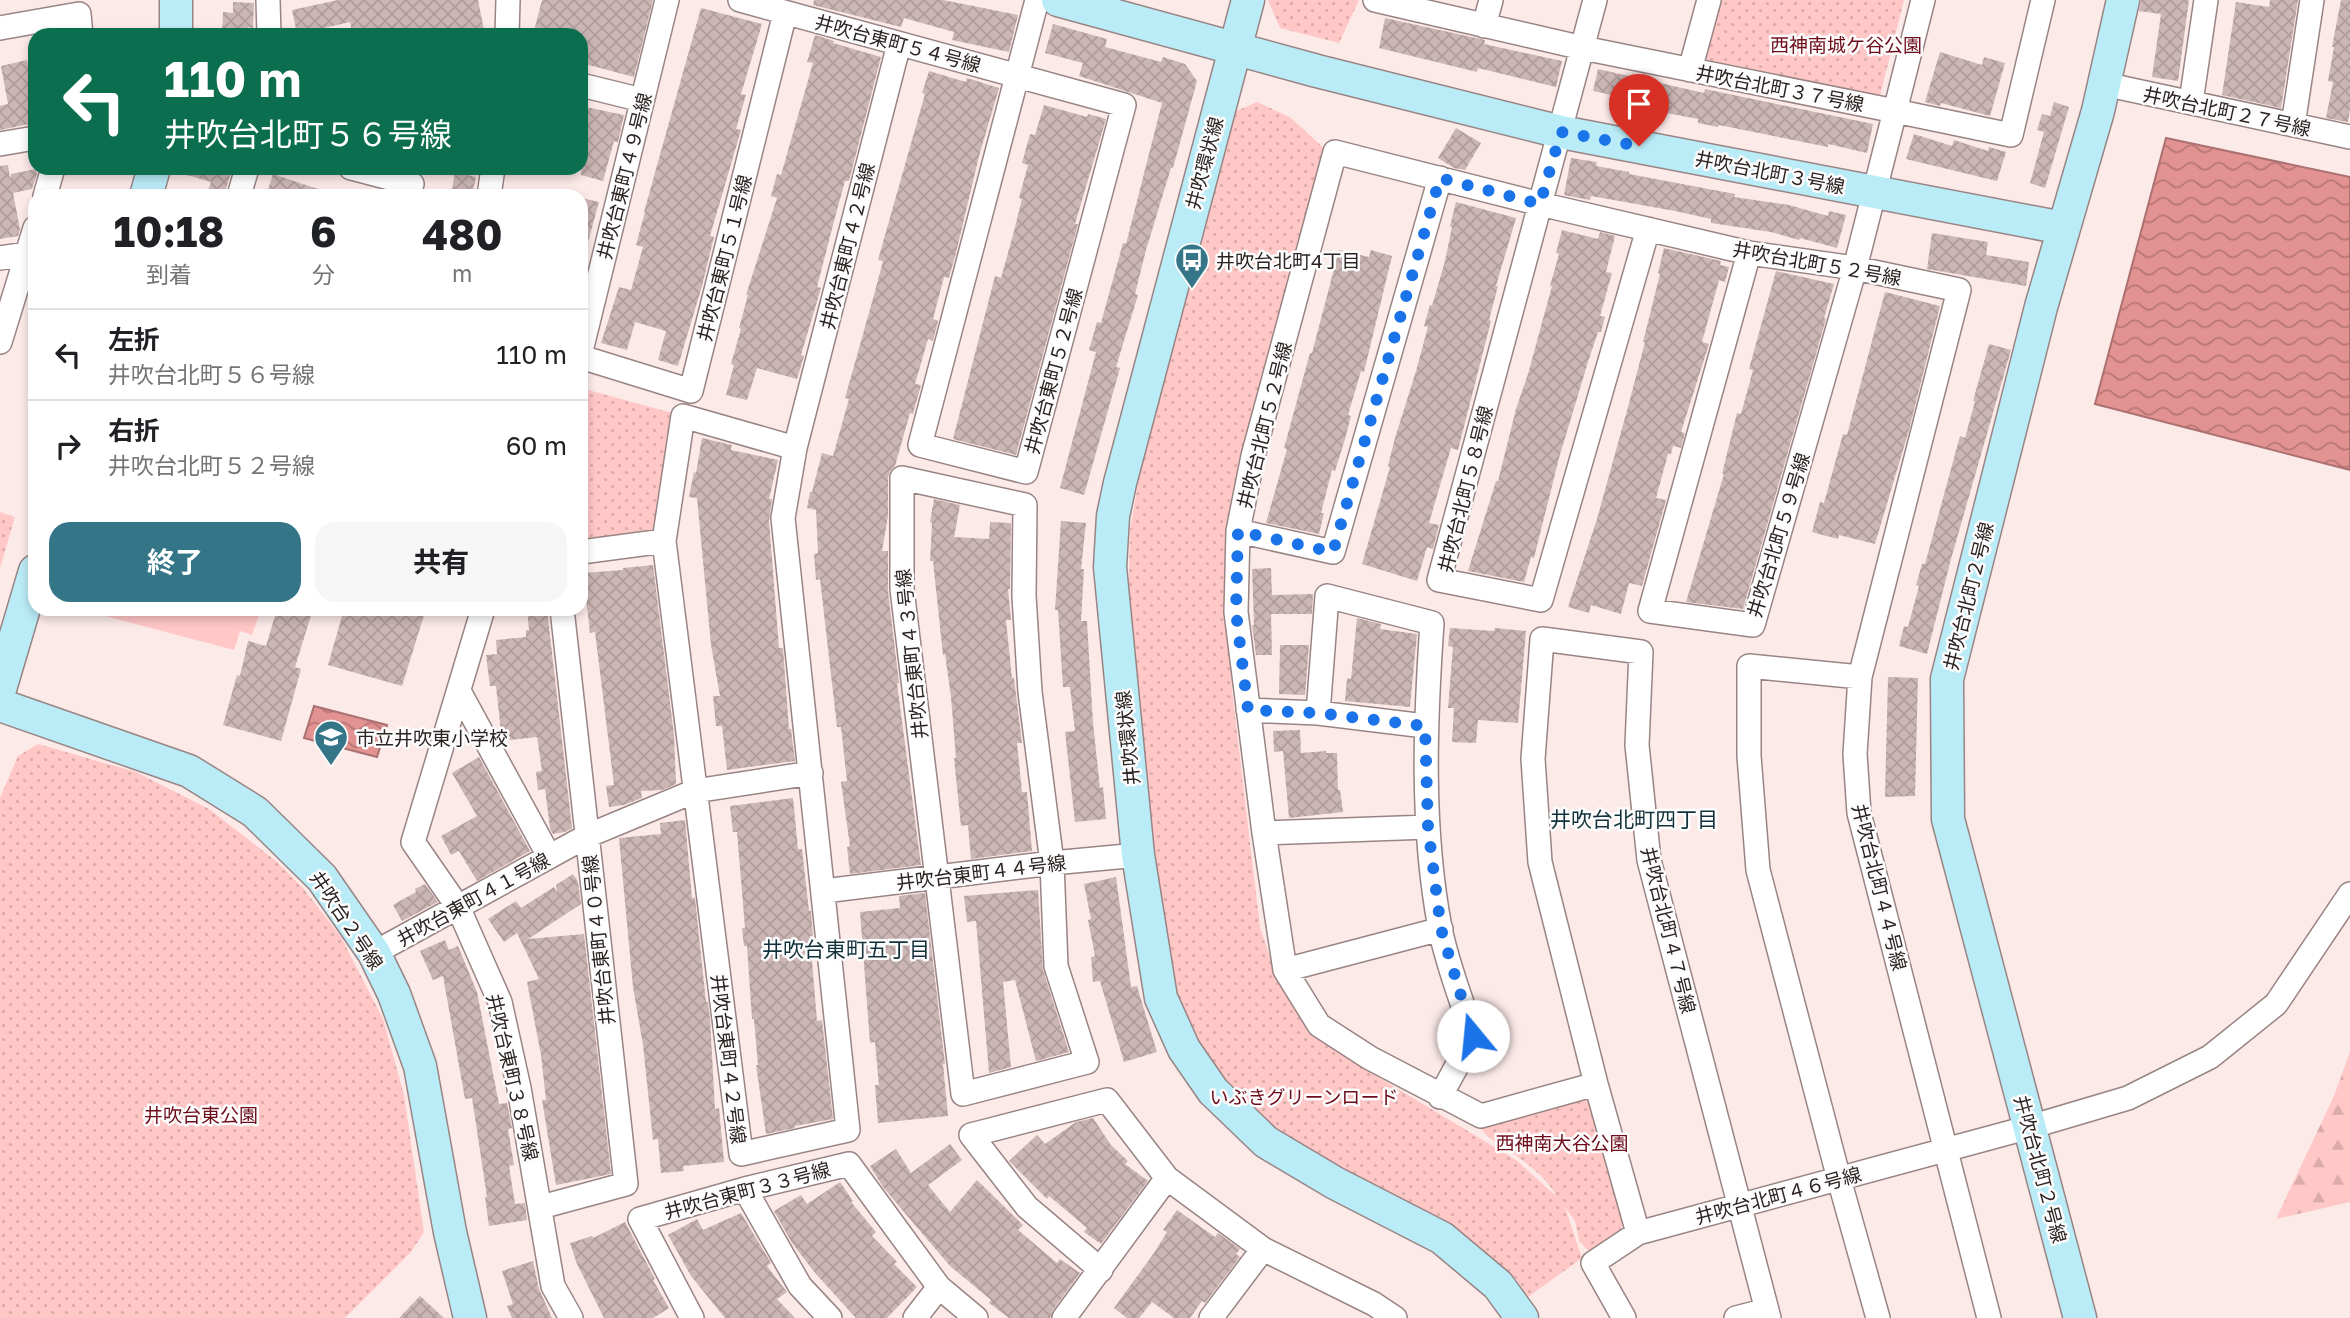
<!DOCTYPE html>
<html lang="ja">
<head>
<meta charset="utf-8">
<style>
  body { margin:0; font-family:"Golos Text","Noto Sans JP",sans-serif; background:#f6f6f6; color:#202124; height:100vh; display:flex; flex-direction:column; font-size:26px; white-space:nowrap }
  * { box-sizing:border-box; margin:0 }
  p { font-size:23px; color:#757577 }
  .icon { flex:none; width:38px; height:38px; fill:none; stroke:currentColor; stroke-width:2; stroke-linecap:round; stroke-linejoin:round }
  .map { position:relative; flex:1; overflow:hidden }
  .panel { position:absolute; left:28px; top:189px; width:560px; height:427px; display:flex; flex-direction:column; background:#fff; border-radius:21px; box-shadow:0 4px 10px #0003 }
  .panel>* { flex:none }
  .top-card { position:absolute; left:28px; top:28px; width:560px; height:147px; border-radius:21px; box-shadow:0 4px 10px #0003; background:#0b6e4f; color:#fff; overflow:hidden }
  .pin { position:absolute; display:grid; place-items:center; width:60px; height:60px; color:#fff; margin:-72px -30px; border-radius:50% 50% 50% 0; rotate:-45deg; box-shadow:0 0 7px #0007 }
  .pin .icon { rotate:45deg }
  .me { position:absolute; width:77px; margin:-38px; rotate:343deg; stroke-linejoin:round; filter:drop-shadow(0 0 5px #0008) }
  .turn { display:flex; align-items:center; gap:24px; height:147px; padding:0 21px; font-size:32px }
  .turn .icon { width:91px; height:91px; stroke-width:2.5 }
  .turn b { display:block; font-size:49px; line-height:60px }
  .eta { display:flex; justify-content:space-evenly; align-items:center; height:119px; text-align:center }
  .eta b { font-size:42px; font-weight:700; line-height:49px }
  .button { display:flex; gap:14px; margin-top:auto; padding:14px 21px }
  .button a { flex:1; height:80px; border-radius:21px; background:#347688; color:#fff; font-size:28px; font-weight:700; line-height:80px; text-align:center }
  .button a+a { background:#f6f6f6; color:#202124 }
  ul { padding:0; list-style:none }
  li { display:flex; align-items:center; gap:21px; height:91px; padding:0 21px; border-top:2px solid #e0e0e0 }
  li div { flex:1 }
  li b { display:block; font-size:26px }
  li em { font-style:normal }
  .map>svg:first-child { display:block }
</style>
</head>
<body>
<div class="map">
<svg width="2350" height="1318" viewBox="0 0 2350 1318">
  <defs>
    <pattern id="forest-firs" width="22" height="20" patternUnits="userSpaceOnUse" patternTransform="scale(1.75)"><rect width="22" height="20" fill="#ffc7c6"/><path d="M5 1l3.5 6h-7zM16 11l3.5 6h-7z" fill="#dbabaa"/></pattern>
    <pattern id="park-dots" width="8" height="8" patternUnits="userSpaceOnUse" patternTransform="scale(1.75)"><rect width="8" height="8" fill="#ffc7c6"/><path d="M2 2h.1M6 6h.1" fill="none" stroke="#dbabaa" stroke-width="1.8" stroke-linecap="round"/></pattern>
    <pattern id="water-waves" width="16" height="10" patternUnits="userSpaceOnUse" patternTransform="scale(1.75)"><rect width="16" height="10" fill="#e29291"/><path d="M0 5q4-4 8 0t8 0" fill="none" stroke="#b77776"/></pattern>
    <pattern id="building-cross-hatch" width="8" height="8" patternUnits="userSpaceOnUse" patternTransform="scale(1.75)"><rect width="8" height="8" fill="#ccb6b5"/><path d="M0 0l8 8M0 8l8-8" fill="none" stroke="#af9c9b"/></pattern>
  </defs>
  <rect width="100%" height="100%" fill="#fceae9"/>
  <!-- green -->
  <path fill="#ffc7c6" d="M91,609H261L252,635L240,631L234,650L90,612Z"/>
  <!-- forest -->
  <path fill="url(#forest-firs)" d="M2350,1052V1202L2276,1219L2334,1096Z"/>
  <!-- park -->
  <path fill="url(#park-dots)" d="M1268,0H1359L1339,43L1280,28Z
    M1715,0H1904L1880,96L1694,57Z
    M1257,102L1291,118L1326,150L1226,586L1232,691L1260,927L1276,976L1300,1019L1338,1051L1378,1077L1516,1160L1556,1196C1548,1178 1524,1161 1507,1149C1496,1141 1483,1137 1479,1123L1593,1092L1625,1217L1618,1236L1591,1253L1579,1241L1575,1221L1565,1207L1582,1258L1528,1297L1516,1279L1466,1237L1362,1182L1266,1142L1212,1073L1174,997L1152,896L1128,611L1130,531L1151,408L1194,274L1234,112Z
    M581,388L683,416L664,541L581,552Z
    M0,512L15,517L0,568Z
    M38,744L136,772L209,809L276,861L303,888L341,937L383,1019L404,1095L424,1232L411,1252L345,1318H0V798L18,756Z"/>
  <!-- water -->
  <path fill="url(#water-waves)" stroke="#ab7170" stroke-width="2" d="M2166,138L2350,177V470L2095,404Z
    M314,706L387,725L377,757L304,738Z"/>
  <!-- building -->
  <path fill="url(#building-cross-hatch)" d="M338,0H478L485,35H353L350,22L297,34L292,10Z
    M542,0H653L634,77L581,63V35H533Z
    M814,0H943L1018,15L1009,52L952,40L954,32L904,18L901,27L813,5Z
    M2141,0H2189L2178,81L2152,77L2161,14L2139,11Z
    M2270,0H2298L2281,108L2222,95L2236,2L2269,7Z
    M2341,0H2350V109L2348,122L2326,118L2333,82L2328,81L2334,47H2332Z
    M233,2L254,3L253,28L248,27V35H222L223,12L233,13Z
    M701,8L762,24L741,94L746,95L736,129L741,130L710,236L714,237L702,286L678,366L658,360L666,331L635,322L627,350L601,343L619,287L631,290L643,247L636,245L645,212H644Z
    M1385,18L1485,40L1484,44L1562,61L1556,87L1478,68L1477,72L1379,48Z
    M1053,24L1107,39L1105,47L1161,62L1163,57L1185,64L1197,81L1173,168H1171L1146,250L1135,294L1138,295L1116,367L1120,368L1084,495L1060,488L1096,352L1089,350L1097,322L1101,323L1123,243L1126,244L1162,103L1079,76L1083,63L1045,53Z
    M815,35L834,41L833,43L881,57L849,181H845L834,221L817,287L821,288L801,355L804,356L797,379L757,368L747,400L726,395L734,365L731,364L741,329L739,328L748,295H746L777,198L771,196L777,174L781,175L813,63L807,62Z
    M1940,52L1982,65L1984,57L2005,63L1990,116L1941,103L1940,106L1925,102Z
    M27,60L35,101V113L28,115L29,124L0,130V106L8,104L1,66Z
    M1598,69L1704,93L1705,89L1873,124L1867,153L1828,144V147L1719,125L1718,127L1698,123V119L1624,105L1626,98L1593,91Z
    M929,71L966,82L967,78L999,88L979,156L956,253L949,278L944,277L933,319L938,321L933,341L928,339L915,384L921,385L913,414L910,413L895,466L890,471L888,478V516L882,551H888V591L899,683H897L921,865L850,874L847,847L850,846L841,782L847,781L841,727H837L820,579L816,580L814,554L818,553L816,510L807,508L810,492H812L822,453L833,456L849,399L845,398L874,295L883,261L878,260L925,94L922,93Z
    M2054,102L2069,107L2045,188L2030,183L2044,132L2037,130L2042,114L2050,116Z
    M1044,105L1087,117L1088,114L1106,119L1075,224H1078L1016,455L953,439L995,276L1001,278L1013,235L1022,199L1019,198L1028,165L1022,163L1030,134L1035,135Z
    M581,106L624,115L618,142L614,141L603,181L581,175V151L585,136L581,135Z
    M1456,128L1481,143L1465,170L1454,168L1438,158Z
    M1914,134L1952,146L1954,140L1988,151L1989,147L2006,152L1997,181L1906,159Z
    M1571,158L1597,162L1596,166L1629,172V174L1735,194L1734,197L1789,205L1828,216L1829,211L1846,215L1837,248L1800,238L1799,240L1771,232L1711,223V219L1675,211L1591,196L1590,200L1564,195Z
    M8,165L10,179L11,174L36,169L37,174L32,189L13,193L20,229L18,236L0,239V166Z
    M178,168H232L224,196H206L211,182L177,172Z
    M455,172L476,177L472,196H451Z
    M273,174L330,193V196H266Z
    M581,198L599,202L586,249L581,248Z
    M1456,202L1516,218L1496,286H1498L1489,320L1491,321L1458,450L1451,448L1429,523L1439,525L1433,549L1427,547L1417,581L1362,564L1390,467L1388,466L1395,438L1416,371L1428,327L1424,326L1430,305L1432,306L1445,261L1452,227L1450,226Z
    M1562,230L1598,239L1600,232L1615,236L1606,272L1612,273L1600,316L1605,317L1601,332H1598L1588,362L1559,458L1534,558L1531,557L1524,582L1468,571L1496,481H1498L1516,409L1528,374L1552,286H1550L1559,254L1556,253Z
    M1932,233L1988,242L1986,255L2029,262L2026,286L1927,269Z
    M1664,248L1721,261L1720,265L1729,267L1725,282L1719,280L1702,342L1709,344L1681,432L1685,433L1681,448L1673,446L1671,454H1668L1656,498L1666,500L1642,586L1629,583L1621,614L1591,605L1589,613L1568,607L1597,519L1628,407L1645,342H1643L1660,274L1658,273Z
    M1339,250L1369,257L1371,250L1392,256L1364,372L1361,371L1348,415L1351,416L1345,439L1335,471L1332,470L1321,513H1324L1319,534L1266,523L1287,449L1284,448L1310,353H1312Z
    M1776,271L1834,284L1824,318L1826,319L1743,609L1686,602L1724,474H1722L1737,413L1741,414L1753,370L1749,369Z
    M1885,292L1940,306L1909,430L1875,544L1839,535L1838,539L1812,532L1820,502L1824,503L1843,434L1847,435Z
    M1989,344L2011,350L1951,559L1927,654L1899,646L1904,626L1908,627L1919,586L1916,585L1922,564H1925L1960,436L1965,438L1975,401H1973Z
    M702,438L732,445L731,450L778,460L769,499H772L769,521L779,648H783L789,729H791L795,761L727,770L722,726H716L713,696H720L711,645L697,498L689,497L694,472L696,473Z
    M934,499L960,505L954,537L989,539L990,522L1011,523L1010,589H1008L1011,620H1006L1012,678H1014L1022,743H1017L1022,792H1027L1032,851L971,859L968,825L961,826L954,758H956L951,697L945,654L943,655L933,561H930L932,523L930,522Z
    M1061,521L1086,523L1081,569H1084L1081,621H1087L1093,723L1100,788L1103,787L1106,819L1075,822L1065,732L1075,731L1070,687H1063L1058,610H1055Z
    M653,565L674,735L676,784L662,790L641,791L642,798L624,805L609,807L606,786L614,785L595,632L590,633L583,573L623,570V568Z
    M1271,568L1272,595L1313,594L1312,614H1271L1272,655H1256L1252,625H1254L1252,569Z
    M277,609H313L295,667L301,669L281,741L223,725L237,675L240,676L248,641L266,646Z
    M344,609H426L402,686L328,665Z
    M527,609H547L572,828L565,832L553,834L550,828L545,789L538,790L536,772L542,771L537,737L502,741L496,686H490L486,655L497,654L496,640L526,637V630H529Z
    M1357,618L1381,624L1380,629L1417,634L1410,707L1345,701L1347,678L1351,679Z
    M1450,628L1494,631L1495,628L1526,631L1518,723L1478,720L1476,743L1452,742L1454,708H1448L1453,647L1448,646Z
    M1280,645H1309L1305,695L1279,694Z
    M1888,677L1918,678L1915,796L1885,797Z
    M1300,730L1301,753L1326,751V753H1337L1338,790H1340L1343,812L1289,818L1283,751L1274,752L1273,731Z
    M479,757L530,851L477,881L459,851L451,855L441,836L477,816L452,773Z
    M793,798L798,849H802L809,911H811L813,936H810L817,1021L822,1020L833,1119L795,1126V1128L766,1134L756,1065H758L754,1019H752L747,946H744L742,928H745L737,832H733L730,806Z
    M685,820L692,898H695L706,1002H708L710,1019L715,1109L719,1108L724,1162L683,1166L684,1171L661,1173L658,1139L653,1140L643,1045L633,987L619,838L661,834L660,823Z
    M573,874L578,882L581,904L528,939L584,934L611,1174L556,1185L542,1100H546L541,1055L527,982L539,979L517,933L504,942L488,919L516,901L521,908L554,887L557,893L556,885Z
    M1116,877L1131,987L1137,986L1157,1052L1124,1062L1100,981L1093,982L1091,957L1095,956L1088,920L1091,919L1084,884Z
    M425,884L438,902L402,921L393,905L416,892L415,889Z
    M1038,890L1043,970L1069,1052L1036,1061L1015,980L1003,982L1011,1067L989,1073L976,921L967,922L964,896Z
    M925,893L945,1064H943L948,1116L878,1123L875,1085H879L875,1042L870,1043L860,912L900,908L899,896Z
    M445,940L449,950L458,946L477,992L499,1104L507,1103L512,1128L508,1129L514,1165L509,1166L515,1204L525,1203L527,1220L489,1226L485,1197H487L472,1098L465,1099L443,976L433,980L420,951Z
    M1093,1118L1111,1145L1128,1161L1125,1164L1148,1181L1101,1244L1084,1232L1087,1228L1049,1196L1047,1199L1009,1161L1037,1135L1045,1144L1076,1122Z
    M950,1144L962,1160L928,1185L950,1212L977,1180L1023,1225L1018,1230L1057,1263L1060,1259L1080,1273L1053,1310L1050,1318H1009L989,1303L991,1300L950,1266L915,1225L883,1187L870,1166L896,1149L911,1173Z
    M840,1182L853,1201L851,1202L876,1232L872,1236L897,1262L894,1264L917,1287L887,1318H856L815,1273L792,1243L774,1211L801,1195L807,1204Z
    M1177,1210L1215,1237L1218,1233L1240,1249L1236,1254L1240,1257L1205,1303L1202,1301L1190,1318H1174L1152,1302L1139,1318H1127L1114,1308L1154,1253L1167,1232L1163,1230Z
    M741,1213L771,1263L767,1266L787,1292L777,1299L795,1318H725L691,1276L668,1235L697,1219L703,1230Z
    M625,1222L655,1279L653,1280L669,1308L653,1318H604L577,1264L570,1243L592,1236L593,1238Z
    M533,1261L539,1289L552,1318H512L507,1306L513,1304L502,1271Z
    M420,1296L444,1318H399Z"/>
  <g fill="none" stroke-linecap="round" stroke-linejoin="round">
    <!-- street casing -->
    <g stroke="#998484" stroke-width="26">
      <path id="street" d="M268,0L269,35
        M740,0L1124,105L1026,472L920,445L1037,0
        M1375,0L1583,48L1895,111L1855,268L1753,625L1650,611L1749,253
        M1595,0L1439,580L1541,600L1648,229
        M1923,0L1895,111L2011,135L2043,0
        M1484,26L1491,0
        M0,28L79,14L81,35
        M507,35L508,0
        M1690,70L1709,0
        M2104,84L2350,137
        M581,85L642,100
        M2191,102L2206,0
        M2293,125L2312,0
        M0,144L35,138
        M351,168L412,184
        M45,196L53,168
        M239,196L247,168
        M489,196L493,168
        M0,258L27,254
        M0,342L35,228
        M581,351L667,0
        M581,357L691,391L785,13
        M795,448L683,416L664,541L741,1154L848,1130L783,518L795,448L899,44
        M902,478L1025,505L1024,596L1030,692L1052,863L1056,966L1087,1062L963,1094L902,589Z
        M1238,531L1333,552L1440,178
        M581,552L664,541
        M483,609L413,842L458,907L500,1002L519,1088L553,1286L571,1318
        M1860,677L1749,666V756L1758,870L1839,1179L1878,1318
        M460,693L549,856
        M1248,710L1318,713L1425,726
        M1318,713L1327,596L1432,623C1425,724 1421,827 1440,928C1447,964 1462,1001 1473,1036L1440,1097
        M1264,833L1428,827
        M824,891L1052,863L1138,855
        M374,953L587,836L695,791L811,773
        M1285,970L1441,929
        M1596,1084L1481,1116L1370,1058L1319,1025L1285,970L1264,833L1236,612L1238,531L1253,456L1335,152L1540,204L1749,253L1855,268L1959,290L1860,677L1855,754L1859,813L1989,1318
        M745,1189L800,1286L830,1318
        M541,1207L626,1184L562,609
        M1638,1233L1596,1084L1540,862L1533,759L1542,639L1641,652L1637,745L1649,860L1769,1318
        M1101,1270L1027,1207L971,1135L1107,1100L1167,1178L1263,1249L1374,1304L1395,1318
        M692,1318L640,1219L745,1189L849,1164L939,1287L976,1318
        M915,1318L939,1287
        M1064,1318L1167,1178
        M1211,1318L1263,1249
        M1624,1318L1593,1263L1638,1233L2030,1127L2128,1098L2210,1057L2276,1004L2350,894
        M1736,1318L1767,1310"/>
    </g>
    <!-- secondary casing -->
    <g stroke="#998484" stroke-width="35">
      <path id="secondary" d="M1058,0L1317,71L1561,132L2063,228
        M1248,0L1120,483L1113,516L1110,567L1138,855L1161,998L1184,1049L1213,1091L1266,1142L1335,1183L1442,1238L1498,1285L1522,1318
        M176,35V0
        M146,196L154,168
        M0,689L35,571
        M0,705L189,771L255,812L322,878L374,953L394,994L420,1066L450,1232L470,1318
        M2080,1318L1948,819L1947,679L2041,307L2098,111L2123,0"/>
    </g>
    <!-- street -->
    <use href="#street" stroke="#fff" stroke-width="23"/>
    <!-- secondary -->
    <use href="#secondary" stroke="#baecf7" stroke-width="32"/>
  </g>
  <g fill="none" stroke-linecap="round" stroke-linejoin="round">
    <!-- route -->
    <path stroke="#1a73e8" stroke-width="12" stroke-dasharray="0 21.6" d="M1473,1036L1441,929L1428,827L1425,726L1318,713L1248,710L1236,612L1238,531L1333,552L1440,178L1540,204L1561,132L1639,146"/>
  </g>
  <!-- icons -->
  <defs>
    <g id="bus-pin" transform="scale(1.75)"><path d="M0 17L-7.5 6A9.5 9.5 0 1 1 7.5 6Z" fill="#347688" stroke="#fcfcfc"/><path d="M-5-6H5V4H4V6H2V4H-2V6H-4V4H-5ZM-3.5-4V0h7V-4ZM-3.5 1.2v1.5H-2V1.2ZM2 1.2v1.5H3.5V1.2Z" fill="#fff"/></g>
    <g id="school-pin" transform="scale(1.75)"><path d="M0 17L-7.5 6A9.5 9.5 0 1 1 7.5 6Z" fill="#347688" stroke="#fcfcfc"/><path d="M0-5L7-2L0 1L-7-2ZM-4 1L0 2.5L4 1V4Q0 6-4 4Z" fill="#fff"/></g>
  </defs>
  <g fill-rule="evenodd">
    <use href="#bus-pin" x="1192" y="260"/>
    <use href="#school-pin" x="331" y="737"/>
  </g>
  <g text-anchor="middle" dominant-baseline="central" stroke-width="5" stroke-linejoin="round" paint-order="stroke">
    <!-- street labels -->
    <g font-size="19" fill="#2b2322" stroke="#fcfcfc">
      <text transform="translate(898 43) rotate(15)">井吹台東町５４号線</text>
      <text transform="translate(1780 88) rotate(11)">井吹台北町３７号線</text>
      <text transform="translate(2227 111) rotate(12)">井吹台北町２７号線</text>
      <text transform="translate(1204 163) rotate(-75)">井吹環状線</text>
      <text transform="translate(1770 172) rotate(11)">井吹台北町３号線</text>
      <text transform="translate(624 176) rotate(-76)">井吹台東町４９号線</text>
      <text transform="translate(847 246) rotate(-76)">井吹台東町４２号線</text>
      <text transform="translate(724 258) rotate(-76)">井吹台東町５１号線</text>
      <text transform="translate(1817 263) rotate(10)">井吹台北町５２号線</text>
      <text transform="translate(1053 371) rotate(-75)">井吹台東町５２号線</text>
      <text transform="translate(1264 425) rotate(-76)">井吹台北町５２号線</text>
      <text transform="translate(1465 489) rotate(-76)">井吹台北町５８号線</text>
      <text transform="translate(1778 535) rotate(-73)">井吹台北町５９号線</text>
      <text transform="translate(1968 596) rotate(-76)">井吹台北町２号線</text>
      <text transform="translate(911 654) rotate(-96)">井吹台東町４３号線</text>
      <text transform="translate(1127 738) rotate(-96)">井吹環状線</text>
      <text transform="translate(981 872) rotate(-7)">井吹台東町４４号線</text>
      <text transform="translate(1880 887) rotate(76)">井吹台北町４４号線</text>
      <text transform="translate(473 899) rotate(-29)">井吹台東町４１号線</text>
      <text transform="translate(347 920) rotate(56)">井吹台２号線</text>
      <text transform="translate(1669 930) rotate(76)">井吹台北町４７号線</text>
      <text transform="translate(598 940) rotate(-96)">井吹台東町４０号線</text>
      <text transform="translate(729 1059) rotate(83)">井吹台東町４２号線</text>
      <text transform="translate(513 1077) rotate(77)">井吹台東町３８号線</text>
      <text transform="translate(2041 1169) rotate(75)">井吹台北町２号線</text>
      <text transform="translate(747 1190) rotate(-15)">井吹台東町３３号線</text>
      <text transform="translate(1778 1195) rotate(-15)">井吹台北町４６号線</text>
    </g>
    <!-- park labels -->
    <g font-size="19" fill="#6d0c1b" stroke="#fcfcfc">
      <text x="1846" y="44">西神南城ケ谷公園</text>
      <text x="1304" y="1096">いぶきグリーンロード</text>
      <text x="201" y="1114">井吹台東公園</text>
      <text x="1562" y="1142">西神南大谷公園</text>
    </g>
    <!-- poi labels -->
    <g font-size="19" fill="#2b2322" stroke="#fcfcfc" text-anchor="start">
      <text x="1216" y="260">井吹台北町4丁目</text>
      <text x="356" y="737">市立井吹東小学校</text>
    </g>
    <!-- neighbourhood labels -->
    <g font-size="21" fill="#12313a" stroke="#fcfcfc">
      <text x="1634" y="819">井吹台北町四丁目</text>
      <text x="846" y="949">井吹台東町五丁目</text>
    </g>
  </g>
</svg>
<div class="pin" style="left:1639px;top:146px;background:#d93025"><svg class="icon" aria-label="arrive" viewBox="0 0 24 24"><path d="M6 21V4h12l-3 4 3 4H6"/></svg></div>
<svg class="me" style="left:1473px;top:1036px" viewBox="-20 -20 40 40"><circle r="19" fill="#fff"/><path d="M0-13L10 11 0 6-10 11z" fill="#1a73e8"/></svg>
<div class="top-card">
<div class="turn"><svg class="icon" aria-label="left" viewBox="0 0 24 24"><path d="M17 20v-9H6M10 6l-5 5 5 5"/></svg><div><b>110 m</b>井吹台北町５６号線</div></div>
</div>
<section class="panel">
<div class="eta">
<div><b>10:18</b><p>到着</p></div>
<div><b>6</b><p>分</p></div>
<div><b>480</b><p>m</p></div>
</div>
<ul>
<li><svg class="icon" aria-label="left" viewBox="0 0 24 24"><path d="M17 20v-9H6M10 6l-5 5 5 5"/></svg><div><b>左折</b><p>井吹台北町５６号線</p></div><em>110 m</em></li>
<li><svg class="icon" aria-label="right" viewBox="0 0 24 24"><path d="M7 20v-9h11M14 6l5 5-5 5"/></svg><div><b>右折</b><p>井吹台北町５２号線</p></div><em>60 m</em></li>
</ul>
<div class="button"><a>終了</a><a>共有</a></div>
</section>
</div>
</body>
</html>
